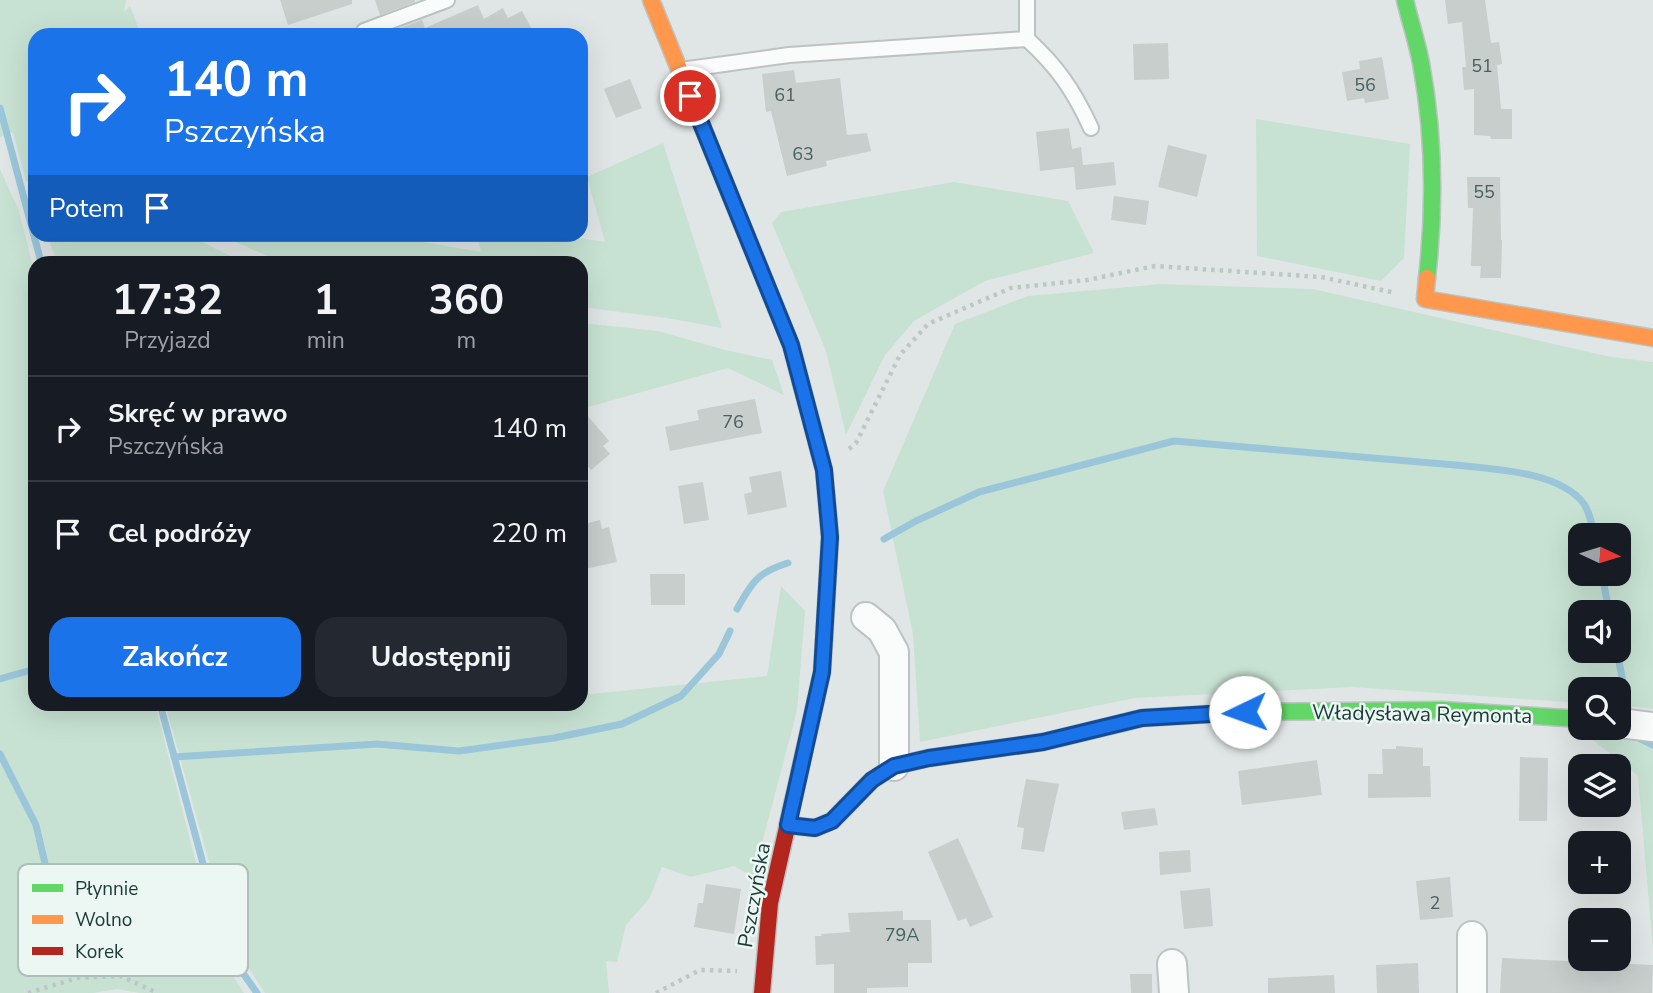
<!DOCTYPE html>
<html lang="pl">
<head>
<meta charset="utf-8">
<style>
  body { margin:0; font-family:"Nunito Sans",sans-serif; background:#242831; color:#f1f3f6; height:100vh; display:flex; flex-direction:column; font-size:26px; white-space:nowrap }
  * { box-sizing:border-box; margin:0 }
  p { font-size:23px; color:#9ea1a6 }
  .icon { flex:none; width:38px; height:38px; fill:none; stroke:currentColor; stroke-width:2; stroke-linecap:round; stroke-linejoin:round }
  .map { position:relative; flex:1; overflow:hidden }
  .sheet { position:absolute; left:28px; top:256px; width:560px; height:455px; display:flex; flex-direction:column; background:#171b24; border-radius:21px; box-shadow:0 7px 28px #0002 }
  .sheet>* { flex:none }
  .banner { position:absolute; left:28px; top:28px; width:560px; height:214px; border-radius:21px; box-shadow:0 7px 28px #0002; background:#1a73e8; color:#fff; overflow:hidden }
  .needle { width:46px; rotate:94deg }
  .fabs { position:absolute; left:1568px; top:523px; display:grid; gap:14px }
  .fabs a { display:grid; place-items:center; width:63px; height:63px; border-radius:14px; background:#171b24; box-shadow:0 7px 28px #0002; font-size:35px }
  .pin { position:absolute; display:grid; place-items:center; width:60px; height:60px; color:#fff; margin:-30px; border:4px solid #fff; border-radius:50%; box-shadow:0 2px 7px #0007 }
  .me { position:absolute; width:77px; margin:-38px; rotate:267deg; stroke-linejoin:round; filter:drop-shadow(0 0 5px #0008) }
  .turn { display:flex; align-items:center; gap:24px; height:147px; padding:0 21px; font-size:32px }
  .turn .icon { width:91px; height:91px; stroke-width:2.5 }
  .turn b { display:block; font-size:49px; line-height:60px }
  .then { display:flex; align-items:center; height:66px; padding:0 21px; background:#0003; gap:14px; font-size:26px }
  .eta { display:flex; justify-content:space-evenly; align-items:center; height:119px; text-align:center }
  .eta b { font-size:42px; font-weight:700; line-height:49px }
  .primary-button { display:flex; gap:14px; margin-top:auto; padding:14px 21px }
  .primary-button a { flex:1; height:80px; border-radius:21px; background:#1a73e8; color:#fff; font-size:28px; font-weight:700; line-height:80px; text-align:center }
  .primary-button a+a { background:#242831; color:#f1f3f6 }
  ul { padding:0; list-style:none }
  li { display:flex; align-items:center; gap:21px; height:105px; padding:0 21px; border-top:2px solid #363941 }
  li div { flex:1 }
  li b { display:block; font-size:26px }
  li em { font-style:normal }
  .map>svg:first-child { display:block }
</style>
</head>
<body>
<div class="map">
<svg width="1653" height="993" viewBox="0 0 1653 993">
  <rect width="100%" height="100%" fill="#e0e6e5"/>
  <!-- green -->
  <path fill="#c7e2d3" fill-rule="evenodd" d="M0,0H126L124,12L130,6L141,35H35V182L26,181L13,132L0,137Z
    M1256,119L1410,144L1404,258L1381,281L1257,256Z
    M663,143L722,328L667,318L581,307V262H292L272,258L220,235H383L481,252L477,235L554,234L605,242L587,177Z
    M0,169L19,211L35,275V704H155L220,956L244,993H140L117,989L94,993H0Z
    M954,182L1068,201L1094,253L985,281L914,321L885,355L846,435L826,351L772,223L781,212Z
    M47,235H182L192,237L243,262H57Z
    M1161,284L1313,289L1611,357L1653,362V709L1619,705V690H1580V703L1353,687L1135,698L920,742L913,634L883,491L955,324L1028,296ZM1580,536H1619V574H1580ZM1580,612H1619V651H1580Z
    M581,323L658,331L725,350L772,360L784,395L728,368L581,409Z
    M781,586L805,611L797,711L753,877L734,866L691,877L662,867L649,899L626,925L617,962L606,961L609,993H265L231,941L165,704H581V695L767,676Z
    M1589,737L1653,743V950L1638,776Z"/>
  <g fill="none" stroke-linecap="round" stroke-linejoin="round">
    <!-- stream -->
    <path stroke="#9bc6da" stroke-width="7" d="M0,108L41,262
      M884,539L916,521L979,492L1174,441L1455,465C1492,469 1560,471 1584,504C1590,513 1592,525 1594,536
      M1602,574L1609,612
      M737,609C752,582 758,572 788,563
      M1617,651L1629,714
      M0,679L35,669
      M160,704L226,949L257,993
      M1637,737L1653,745
      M0,754L36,825L58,919L51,937L59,972
      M174,757L377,744L459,751L554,738L622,724L681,696L719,654L730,631"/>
  </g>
  <!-- building -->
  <path fill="#c7cecc" d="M280,0H352V4L288,25Z
    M375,0H415V2L380,15Z
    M1445,0H1485L1491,43L1499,42L1502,64L1497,65L1501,109H1512V139H1491L1490,136L1474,135V89L1464,90L1462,67H1466L1462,22L1448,24Z
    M478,5L484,19L503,8L508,18L522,11L535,35H387L386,33L422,20L425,28Z
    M1168,43L1169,79L1134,80L1133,44Z
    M1382,57L1389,99L1365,103L1364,98L1347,101L1342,72L1360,69L1359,61Z
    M794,70L796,83L840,78L847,135L867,133L871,151L826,161L827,166L787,176L771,111L766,112L762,74Z
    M630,79L642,108L616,118L604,89Z
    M1069,128L1072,149L1081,147L1083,165L1114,162L1116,185L1076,190L1074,167L1040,171L1036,132Z
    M1168,145L1207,155L1197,197L1158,187Z
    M1467,177H1500L1501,240H1502L1501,278H1480L1481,266H1471L1473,208H1468Z
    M1114,196L1149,201L1146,225L1111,220Z
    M755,399L762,433L670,451L665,427L699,420L697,410Z
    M581,408L609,441L603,446L610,454L591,470L581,457Z
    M781,471L787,507L748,515L744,494L752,492L749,477Z
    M703,482L709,520L684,524L678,486Z
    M600,520L602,529L609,527L617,562L585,569L581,554V525Z
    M650,574H685V605H651Z
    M1396,746L1423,748V766H1430L1431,797L1368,798V774H1383L1382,749H1396Z
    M1520,757L1548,758L1547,821H1519Z
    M1317,760L1322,795L1242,805L1238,771Z
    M1026,779L1059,784L1044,852L1021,849L1024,828L1017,827Z
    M1155,808L1158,825L1124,830L1121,812Z
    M958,838L993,917L970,927L966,918L958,921L928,852Z
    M1190,850L1191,872L1160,875L1159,852Z
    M1450,877L1453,917L1420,920L1416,881Z
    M706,884L741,889L734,934L694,927L698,903H703Z
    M1210,888L1213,926L1184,929L1180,891Z
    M903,911V920H931L932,963H908V987L867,988V993H834V964L816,965L815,936H822L821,934L850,932L848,913Z
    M1502,958L1653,965L1652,993H1500Z
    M1418,963L1419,993H1377L1376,965Z
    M1130,974H1152V993H1131Z
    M1334,975L1335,993H1268V978Z"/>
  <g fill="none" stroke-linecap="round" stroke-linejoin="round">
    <!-- lane casing -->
    <g stroke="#bdc3c2" stroke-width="18">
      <path id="lane" d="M364,31L447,0
        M1027,39V0
        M681,70L789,55L1027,39C1057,66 1074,91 1091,128"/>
    </g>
    <!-- street casing -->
    <g stroke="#bdc3c2" stroke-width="32">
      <path id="street" d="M866,617L882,630L894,652V766
        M1619,723L1653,727
        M1172,964L1174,993
        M1472,993V936"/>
    </g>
    <!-- fast casing -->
    <g stroke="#bbc4c2" stroke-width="19">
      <path id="fast" d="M1405,0C1410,21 1417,42 1421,63C1434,133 1435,207 1427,278
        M750,244L791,345L824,470L830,537L824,640
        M1122,723L1142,718L1245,712L1443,710L1580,719"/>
    </g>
    <!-- slow casing -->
    <g stroke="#bbc4c2" stroke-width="19">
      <path id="slow" d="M651,0L750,244
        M1427,278L1425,299L1653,338"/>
    </g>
    <!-- jam casing -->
    <g stroke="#bbc4c2" stroke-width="19">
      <path id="jam" d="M788,825L815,828L832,821L872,780L894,766L929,758L1043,742L1122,723
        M762,993L770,903L822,672L824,640"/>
    </g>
    <!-- path -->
    <path stroke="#bdc8c6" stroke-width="4.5" stroke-dasharray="3.5 5" stroke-linecap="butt" d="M849,449L856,443L900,355L928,324L1011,288L1087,280L1155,266L1321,277L1396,293
      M28,993L77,978L120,976L158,993
      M656,993L700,970L737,971"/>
    <!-- lane -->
    <use href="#lane" stroke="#fafbfb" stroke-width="14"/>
    <!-- street -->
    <use href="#street" stroke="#fafbfb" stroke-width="28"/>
    <!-- fast -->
    <use href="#fast" stroke="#63d668" stroke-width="16"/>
    <!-- slow -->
    <use href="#slow" stroke="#ff974d" stroke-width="16"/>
    <!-- jam -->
    <use href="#jam" stroke="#b3261e" stroke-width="16"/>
  </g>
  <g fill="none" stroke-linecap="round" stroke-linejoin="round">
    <!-- route casing -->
    <g stroke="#114b97" stroke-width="18">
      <path id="route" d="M690,96L791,345L824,470L830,537L822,672L788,825L815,828L832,821L872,780L894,766L929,758L1043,742L1142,718L1245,712"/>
    </g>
    <!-- route -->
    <use href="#route" stroke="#1a73e8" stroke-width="12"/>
  </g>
  <g text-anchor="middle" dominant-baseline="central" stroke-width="5" stroke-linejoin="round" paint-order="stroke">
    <!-- number labels -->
    <g font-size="18" fill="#48605d">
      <text x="1482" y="66">51</text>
      <text x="1365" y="85">56</text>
      <text x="785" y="95">61</text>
      <text x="803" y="154">63</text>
      <text x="1484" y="192">55</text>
      <text x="733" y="422">76</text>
      <text x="1435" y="903">2</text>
      <text x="902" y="935">79A</text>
    </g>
    <!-- street labels -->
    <g font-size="21" fill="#1d3a37" stroke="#ecf7f3">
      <text transform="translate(1422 714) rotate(1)">Władysława Reymonta</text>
      <text transform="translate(754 895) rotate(-80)">Pszczyńska</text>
    </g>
  </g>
  <!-- legend -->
  <rect x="18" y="864" width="230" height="112" rx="10" fill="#ecf7f3" stroke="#aebebb" stroke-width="2"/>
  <rect x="32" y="884" width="31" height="8" fill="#63d668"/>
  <rect x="32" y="915" width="31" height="9" fill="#ff974d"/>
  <rect x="32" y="947" width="31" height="8" fill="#b3261e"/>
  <g font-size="19" fill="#1d3a37">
    <text x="75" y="895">Płynnie</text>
    <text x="75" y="926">Wolno</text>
    <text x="75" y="958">Korek</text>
  </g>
</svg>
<div class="fabs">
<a><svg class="needle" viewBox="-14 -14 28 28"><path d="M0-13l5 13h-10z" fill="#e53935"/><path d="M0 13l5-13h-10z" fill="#9ea1a6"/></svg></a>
<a><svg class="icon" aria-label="sound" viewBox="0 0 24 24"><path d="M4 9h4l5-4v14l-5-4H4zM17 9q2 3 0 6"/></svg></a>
<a><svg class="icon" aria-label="search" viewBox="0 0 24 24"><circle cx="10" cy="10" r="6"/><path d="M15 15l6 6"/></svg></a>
<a><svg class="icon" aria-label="layers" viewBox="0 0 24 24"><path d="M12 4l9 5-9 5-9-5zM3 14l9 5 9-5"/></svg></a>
<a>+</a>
<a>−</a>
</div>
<div class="pin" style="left:690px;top:96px;background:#d93025"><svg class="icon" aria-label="arrive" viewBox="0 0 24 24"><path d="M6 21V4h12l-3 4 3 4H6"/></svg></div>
<svg class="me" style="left:1245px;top:712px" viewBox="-20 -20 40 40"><circle r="19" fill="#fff"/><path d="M0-13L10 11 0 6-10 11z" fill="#1a73e8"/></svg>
<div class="banner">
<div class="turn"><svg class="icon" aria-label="right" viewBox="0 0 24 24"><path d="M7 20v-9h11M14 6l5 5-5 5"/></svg><div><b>140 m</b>Pszczyńska</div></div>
<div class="then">Potem<svg class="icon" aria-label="arrive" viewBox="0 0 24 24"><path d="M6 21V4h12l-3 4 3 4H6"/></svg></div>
</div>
<section class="sheet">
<div class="eta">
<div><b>17:32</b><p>Przyjazd</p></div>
<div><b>1</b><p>min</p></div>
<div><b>360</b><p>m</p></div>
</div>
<ul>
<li><svg class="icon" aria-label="right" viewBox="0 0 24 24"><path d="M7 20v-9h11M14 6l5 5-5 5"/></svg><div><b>Skręć w prawo</b><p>Pszczyńska</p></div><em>140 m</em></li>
<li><svg class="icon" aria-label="arrive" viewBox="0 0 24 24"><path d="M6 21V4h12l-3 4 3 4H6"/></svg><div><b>Cel podróży</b></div><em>220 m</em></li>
</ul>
<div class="primary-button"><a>Zakończ</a><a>Udostępnij</a></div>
</section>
</div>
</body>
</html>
